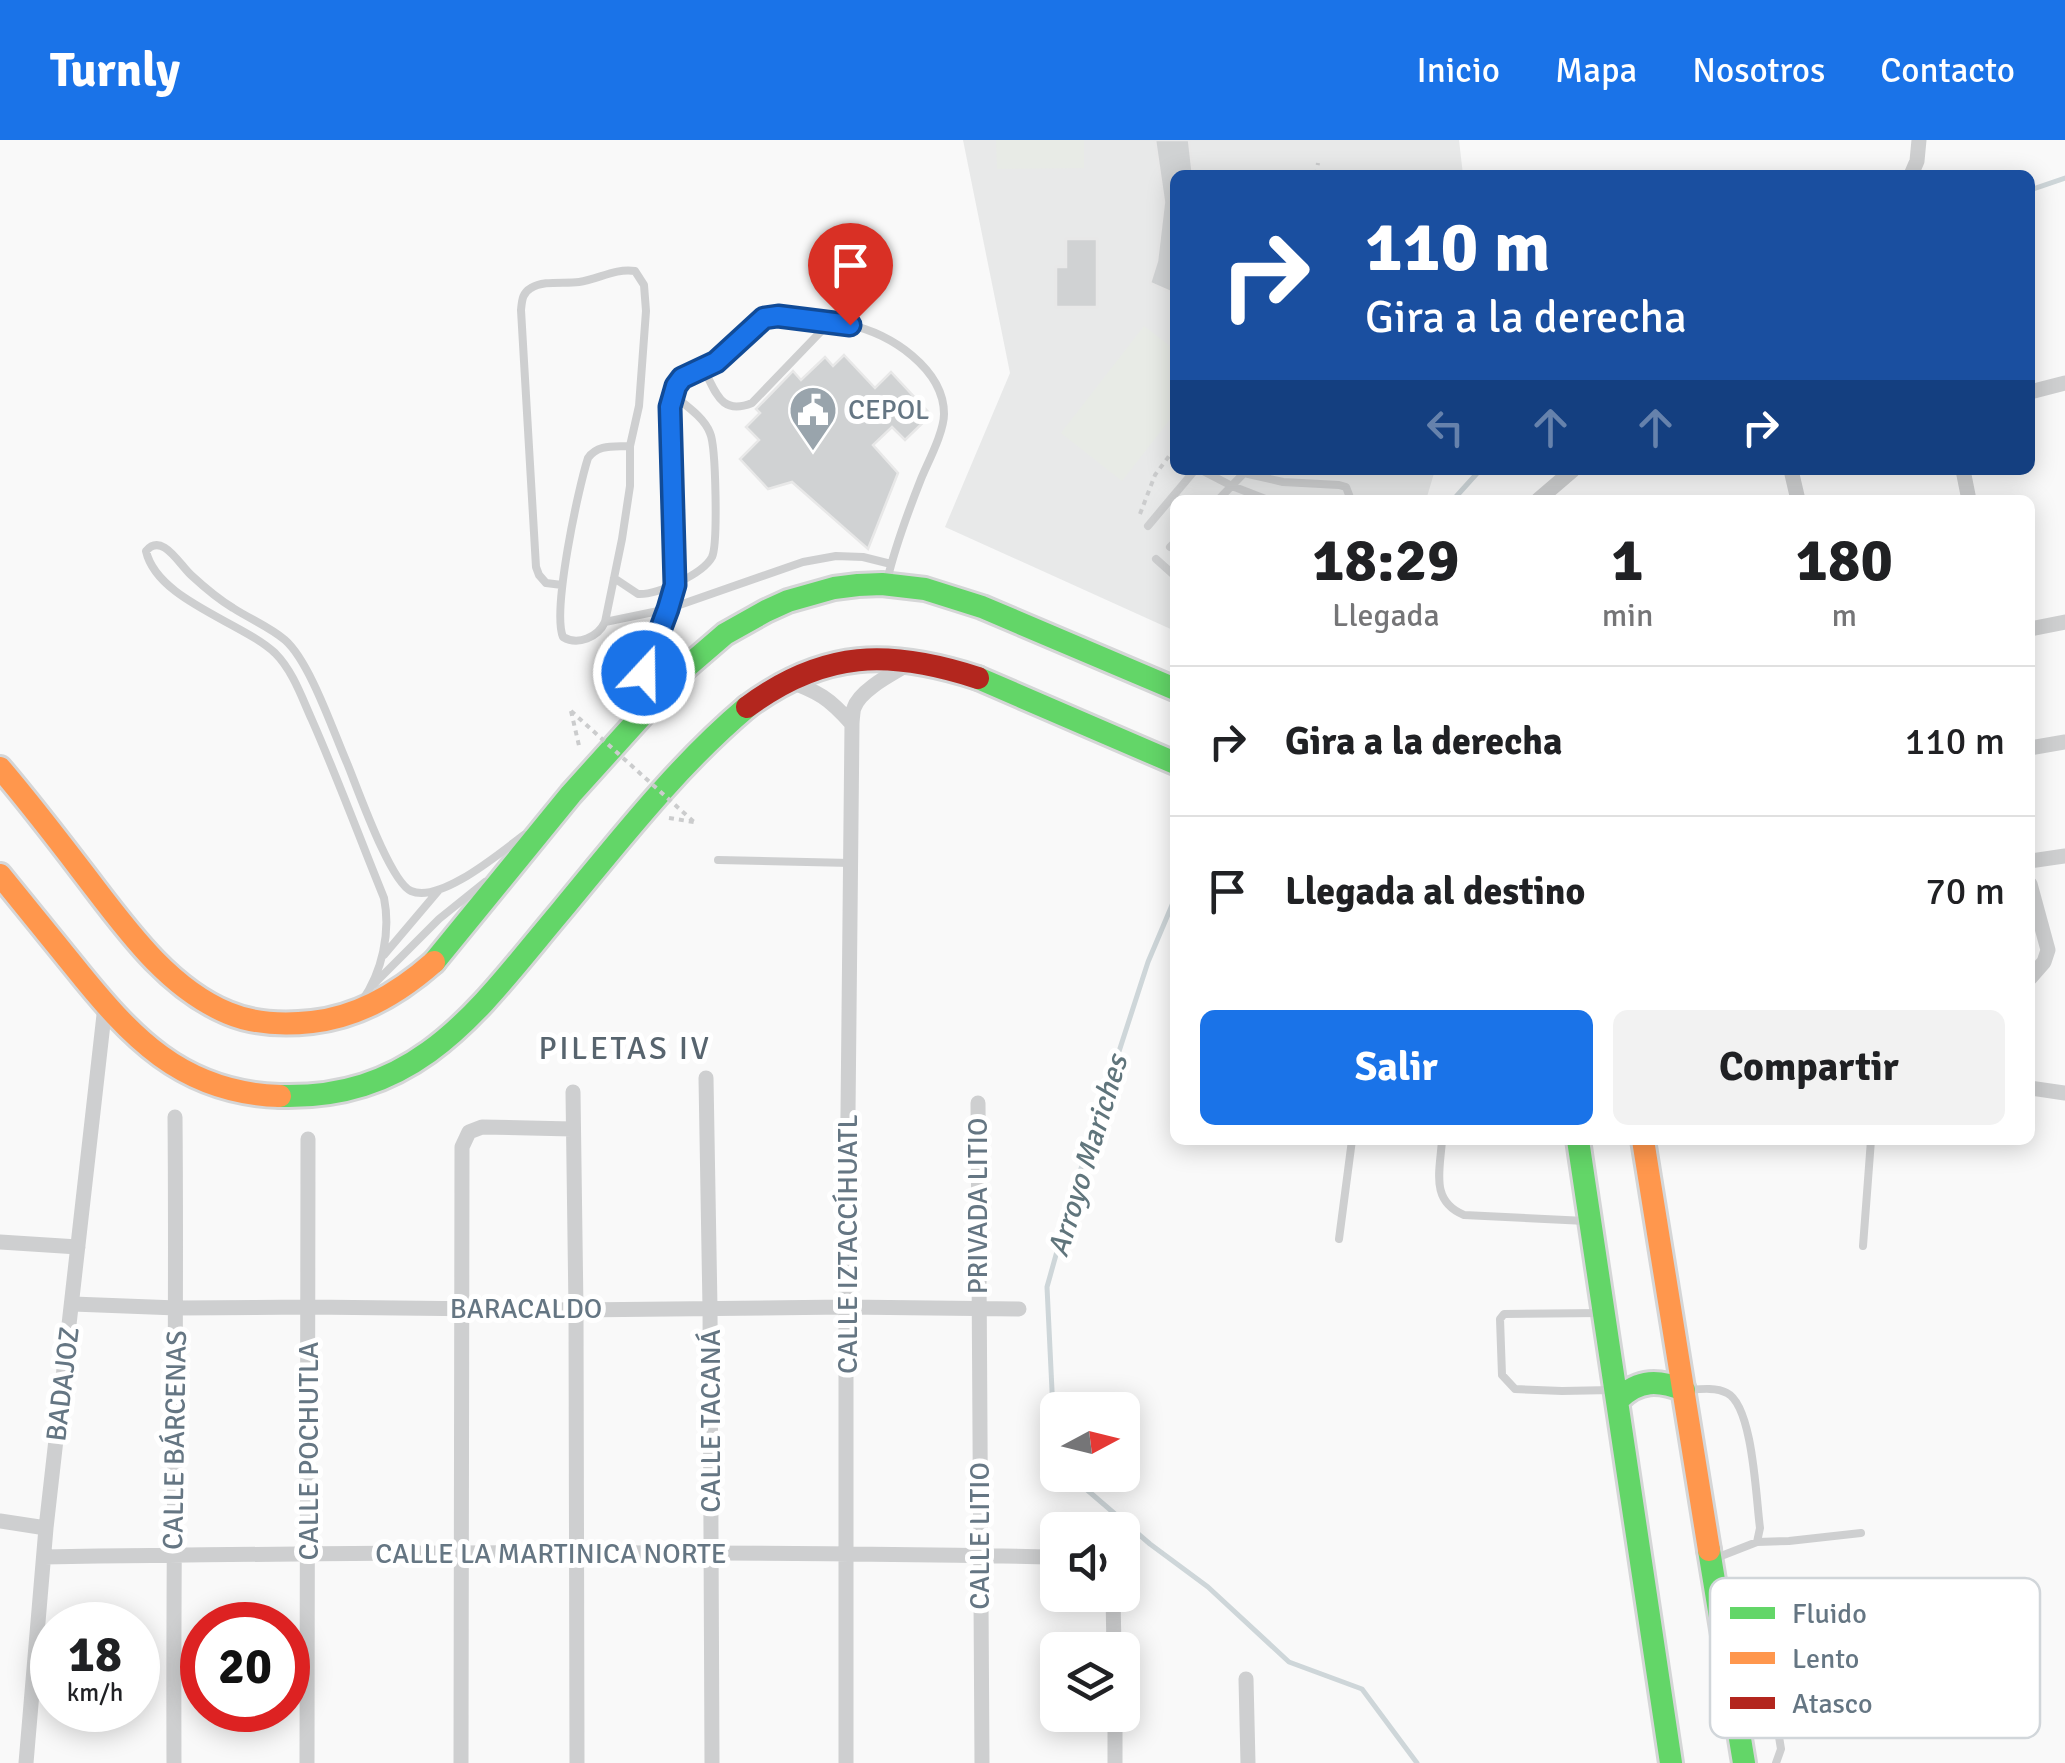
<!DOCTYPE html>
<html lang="es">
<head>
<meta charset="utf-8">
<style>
  body { margin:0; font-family:Signika,sans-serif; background:#f2f2f2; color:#202124; height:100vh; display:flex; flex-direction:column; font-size:38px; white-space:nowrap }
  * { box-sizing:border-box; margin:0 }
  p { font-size:32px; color:#757577 }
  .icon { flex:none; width:55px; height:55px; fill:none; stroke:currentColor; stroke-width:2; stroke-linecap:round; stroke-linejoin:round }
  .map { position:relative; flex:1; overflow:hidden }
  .side { position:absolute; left:1170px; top:355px; width:865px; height:650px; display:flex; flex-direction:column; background:#fff; border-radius:15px; box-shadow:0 5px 25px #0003 }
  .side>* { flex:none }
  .top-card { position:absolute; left:1170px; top:30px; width:865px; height:305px; border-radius:15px; box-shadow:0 5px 25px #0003; background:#1a4fa0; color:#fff; overflow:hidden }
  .needle { width:65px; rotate:83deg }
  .fabs { position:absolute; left:1040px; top:1252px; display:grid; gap:20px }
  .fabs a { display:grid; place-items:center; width:100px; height:100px; border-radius:15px; background:#fff; box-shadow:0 5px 25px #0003; font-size:50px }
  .speed { position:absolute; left:30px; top:1462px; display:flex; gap:20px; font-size:50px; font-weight:700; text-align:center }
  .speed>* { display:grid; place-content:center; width:130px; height:130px; border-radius:50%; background:#fff; box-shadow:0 5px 25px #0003; line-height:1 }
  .speed small { font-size:25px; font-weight:400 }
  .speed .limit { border:15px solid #d22; background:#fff; color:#111 }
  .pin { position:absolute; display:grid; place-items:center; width:85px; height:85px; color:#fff; margin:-102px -42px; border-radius:50% 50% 50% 0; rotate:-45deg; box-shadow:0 0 10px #0007 }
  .pin .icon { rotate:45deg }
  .me { position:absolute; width:110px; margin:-55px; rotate:21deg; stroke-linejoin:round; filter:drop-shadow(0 0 8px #0008) }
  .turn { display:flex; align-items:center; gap:35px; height:210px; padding:0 30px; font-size:45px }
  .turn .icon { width:130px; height:130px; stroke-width:2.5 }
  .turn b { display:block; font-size:70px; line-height:85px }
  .lanes { display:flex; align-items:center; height:95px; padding:0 30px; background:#0003; justify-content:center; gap:50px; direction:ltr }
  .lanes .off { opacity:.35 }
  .eta { display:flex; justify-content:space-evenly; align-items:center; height:170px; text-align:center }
  .eta b { font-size:60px; font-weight:700; line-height:70px }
  .button { display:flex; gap:20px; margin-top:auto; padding:20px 30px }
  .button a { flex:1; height:115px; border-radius:15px; background:#1a73e8; color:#fff; font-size:40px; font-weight:700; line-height:115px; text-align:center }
  .button a+a { background:#f2f2f2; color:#202124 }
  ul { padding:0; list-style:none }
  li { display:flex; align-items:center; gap:30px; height:150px; padding:0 30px; border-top:2px solid #e0e0e0 }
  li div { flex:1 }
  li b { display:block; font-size:38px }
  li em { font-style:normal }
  header { display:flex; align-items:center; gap:60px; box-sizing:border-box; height:140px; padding:0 50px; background:#1a73e8; color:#fff }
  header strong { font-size:48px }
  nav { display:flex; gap:55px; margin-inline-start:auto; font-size:35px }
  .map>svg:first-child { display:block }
</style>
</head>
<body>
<header>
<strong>Turnly</strong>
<nav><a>Inicio</a><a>Mapa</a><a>Nosotros</a><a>Contacto</a></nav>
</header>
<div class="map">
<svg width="2065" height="1623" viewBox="0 0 2065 1623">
  <rect width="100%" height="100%" fill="#f9f9f9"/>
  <!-- built -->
  <path fill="#e8e9e9" d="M963,0H1459L1463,35H1175V330H1435L1426,360H1175V491L945,387L1010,233Z"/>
  <!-- green -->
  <path fill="#e8ebe6" d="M996,0H1084V28L997,29Z
    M1144,186L1175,210V273L1122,341L1061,293Z"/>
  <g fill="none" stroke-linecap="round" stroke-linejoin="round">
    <!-- stream -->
    <path stroke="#ced6d9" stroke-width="5" d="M2030,50L2065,38
      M1453,360L1480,330
      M1058,1283L1053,1271L1047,1147L1075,1047L1148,822L1175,758
      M1080,1335L1086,1349L1150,1404L1208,1447L1289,1522L1362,1549L1417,1623"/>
  </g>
  <!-- building -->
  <path fill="#d0d2d3" stroke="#e8e8e8" stroke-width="2.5" d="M1155,0H1189L1193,35H1175V154L1150,143L1157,121L1164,62Z
    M1066,99H1097V167H1056V127H1066Z
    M844,215L875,248L891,232L931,275L905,300L892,287L873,305L898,333L868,409L792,342L768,349L740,319L759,300L746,287L760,273L756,269L793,231L801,240L825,217L833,226Z"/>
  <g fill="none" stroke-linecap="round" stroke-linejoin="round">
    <!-- fast casing -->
    <g stroke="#d5d6d7" stroke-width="28">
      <path id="fast" d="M978,538L1175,623
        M434,822L571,654L682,531L725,494L766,471L788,461L834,448L858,445L882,444L925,449L982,467L1175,549
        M280,956C421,960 480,867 561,771C619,701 677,626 747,567
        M1578,1000L1671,1623
        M1619,1259C1639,1239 1659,1240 1684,1250
        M1709,1410L1744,1623"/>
    </g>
    <!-- slow casing -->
    <g stroke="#d5d6d7" stroke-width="28">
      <path id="slow" d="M0,628C28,661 55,696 81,730C122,783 165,847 228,873C254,884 284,885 312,882C358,877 399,853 434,822
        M0,735C24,765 49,795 73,825C130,896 181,953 280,956
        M1643,1000L1709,1410"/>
    </g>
    <!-- jam casing -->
    <g stroke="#d5d6d7" stroke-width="28">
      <path id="jam" d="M747,567C824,510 889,509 978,538"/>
    </g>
    <!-- path -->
    <path stroke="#cbcccd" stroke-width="4" stroke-dasharray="5 5" stroke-linecap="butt" d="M1316,35L1318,23
      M1140,374L1155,335L1175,308
      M571,571L580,610
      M669,678L694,682"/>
    <!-- lane -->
    <path stroke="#cecfd0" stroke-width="8" d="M703,228C716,251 720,276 752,263L830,182
      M1201,330L1232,346L1268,360
      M1244,333L1283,342L1339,345L1346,347L1351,360
      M1218,360L1246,331
      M1148,386L1195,330
      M1170,407L1175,402
      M1156,419L1175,436
      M614,438L638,454C657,455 703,434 712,417C718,404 716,306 710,293C704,277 685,265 672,254
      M562,445L546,443L539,435L536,427L521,170C522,161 522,153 531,148C544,140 564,144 579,142C599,139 615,128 635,131L644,145L646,171L639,266L630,306V346L622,399L605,482C598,497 578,506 563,497C552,471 578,349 588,318C598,304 614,307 630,306
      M605,482L668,469L803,422L836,416L863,417L891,424
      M640,565C638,531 665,481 675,445L670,267C676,231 689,238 715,222C734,211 746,183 767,177C778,173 793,178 805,179C820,181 835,182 850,185C890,193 944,229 944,274C944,292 928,322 921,339C908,372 895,406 887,441
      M718,720L851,723
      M384,815L439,750
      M374,844L439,779L485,742
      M362,861C382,832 391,793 384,758C360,699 338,639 312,580C302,558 293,531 275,513C242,482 157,460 146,411C162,392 179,424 191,435C204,447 218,459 233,468C250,479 270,487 285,500C310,522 333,591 347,623C357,647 390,742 411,751C440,764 501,712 524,695
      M1442,1000C1440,1031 1430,1061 1464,1075L1586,1081
      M1339,1099L1352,1000
      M1863,1106L1871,1000
      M1601,1173L1504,1174L1500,1179L1502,1235L1515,1249L1562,1251L1612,1250
      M1688,1250C1700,1249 1716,1247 1727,1253C1753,1266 1756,1359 1760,1388L1757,1402L1716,1418
      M1757,1402L1789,1401L1861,1393
      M1721,1443C1743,1447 1751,1453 1759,1474L1781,1609L1776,1623"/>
    <!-- street -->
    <path stroke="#cecfd0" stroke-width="15" d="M1911,35L1917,21L1919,0
      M2030,252L2065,243
      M1791,330L1798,360
      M1963,330L1969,360
      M1538,360L1573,330
      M2030,489L2065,482
      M786,540C819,552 829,558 852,584
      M2030,608L2065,602
      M2030,721L2065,716
      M2030,744L2048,810L2044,822L2030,838
      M706,938L710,1168L712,1623
      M2030,948L2065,953
      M573,952L576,1170L577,1623
      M978,963L982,1623
      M0,1102L78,1107
      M73,1164L177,1168L309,1167L576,1170L846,1167L1019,1169
      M0,1381L46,1388
      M44,1417C382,1412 720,1410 1058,1417
      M1113,1455L1114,1510
      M1246,1539L1248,1623
      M1115,1575V1623
      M26,1623L46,1388L105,866
      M174,1623C173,1407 177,1192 175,977
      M307,1623L308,999
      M461,1623L462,1007L469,992L482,987L572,989
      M846,1623V1167L852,584C852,582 853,570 854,568C860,549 896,532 912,522"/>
    <!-- fast -->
    <use href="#fast" stroke="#63d668" stroke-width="22"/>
    <!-- slow -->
    <use href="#slow" stroke="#ff974d" stroke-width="22"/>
    <!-- jam -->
    <use href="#jam" stroke="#b3261e" stroke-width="22"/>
    <!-- path-bridge -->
    <path stroke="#cbcccd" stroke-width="4" stroke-dasharray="5 5" stroke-linecap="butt" d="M571,571L694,682"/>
  </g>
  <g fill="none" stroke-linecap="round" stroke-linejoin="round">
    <!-- route casing -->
    <g stroke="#114b97" stroke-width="25">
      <path id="route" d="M644,533L668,469L675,445L670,267L676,246L682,238L716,222L764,178L778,176L850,185"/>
    </g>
    <!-- route -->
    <use href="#route" stroke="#1a73e8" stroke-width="18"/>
  </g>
  <!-- icons -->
  <defs>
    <g id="civic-pin" transform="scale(2.5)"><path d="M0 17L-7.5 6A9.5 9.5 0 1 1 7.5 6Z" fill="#99a4ac" stroke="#fff"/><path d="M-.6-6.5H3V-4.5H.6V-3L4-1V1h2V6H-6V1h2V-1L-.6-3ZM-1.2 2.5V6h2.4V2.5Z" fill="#fff"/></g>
  </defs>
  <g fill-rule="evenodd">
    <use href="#civic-pin" x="813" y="270"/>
  </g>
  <g text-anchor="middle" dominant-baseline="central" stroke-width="10" stroke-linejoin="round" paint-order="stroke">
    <!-- poi labels -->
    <g font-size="28" fill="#657683" stroke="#fff" text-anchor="start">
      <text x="848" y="270">CEPOL</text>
    </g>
    <!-- street labels -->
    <g font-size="28" fill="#657683" stroke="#fff">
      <text transform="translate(978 1066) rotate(-90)">PRIVADA LITIO</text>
      <text transform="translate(848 1104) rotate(-90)">CALLE IZTACCÍHUATL</text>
      <text x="526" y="1169">BARACALDO</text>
      <text transform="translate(63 1244) rotate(-83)">BADAJOZ</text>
      <text transform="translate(711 1281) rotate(-90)">CALLE TACANÁ</text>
      <text transform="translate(175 1300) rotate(-89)">CALLE BÁRCENAS</text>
      <text transform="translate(309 1311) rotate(-90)">CALLE POCHUTLA</text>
      <text transform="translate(980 1396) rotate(-90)">CALLE LITIO</text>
      <text x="551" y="1414">CALLE LA MARTINICA NORTE</text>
    </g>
    <!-- water labels -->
    <g font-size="30" font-style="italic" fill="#60757c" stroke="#fff">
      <text transform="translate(1088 1016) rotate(-73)">Arroyo Mariches</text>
    </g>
    <!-- quarter labels -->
    <g font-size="32" letter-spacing="2.5" fill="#57646e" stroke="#fff">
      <text x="625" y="908">PILETAS IV</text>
    </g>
  </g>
  <!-- legend -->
  <rect x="1710" y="1438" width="330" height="160" rx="15" fill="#fff" stroke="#d1d6da" stroke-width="2.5"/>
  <rect x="1730" y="1467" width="45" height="12" fill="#63d668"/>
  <rect x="1730" y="1512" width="45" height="12" fill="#ff974d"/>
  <rect x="1730" y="1557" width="45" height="12" fill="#b3261e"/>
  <g font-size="28" fill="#657683">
    <text x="1792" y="1483">Fluido</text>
    <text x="1792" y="1528">Lento</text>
    <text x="1792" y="1573">Atasco</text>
  </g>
</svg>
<div class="fabs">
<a><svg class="needle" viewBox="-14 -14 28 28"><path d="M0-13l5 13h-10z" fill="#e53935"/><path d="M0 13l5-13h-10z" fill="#757577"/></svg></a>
<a><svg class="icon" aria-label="sound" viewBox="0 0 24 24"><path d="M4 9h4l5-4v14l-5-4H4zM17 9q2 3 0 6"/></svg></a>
<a><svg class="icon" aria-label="layers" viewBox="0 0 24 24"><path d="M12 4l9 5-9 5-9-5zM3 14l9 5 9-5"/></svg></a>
</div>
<div class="speed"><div>18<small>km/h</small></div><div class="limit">20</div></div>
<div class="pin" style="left:850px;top:185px;background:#d93025"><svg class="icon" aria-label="arrive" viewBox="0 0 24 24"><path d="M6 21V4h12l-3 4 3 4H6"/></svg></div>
<svg class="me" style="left:644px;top:533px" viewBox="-20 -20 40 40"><circle r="17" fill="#1a73e8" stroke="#fff" stroke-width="3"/><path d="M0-11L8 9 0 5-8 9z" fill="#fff"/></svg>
<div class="top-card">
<div class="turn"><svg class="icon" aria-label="right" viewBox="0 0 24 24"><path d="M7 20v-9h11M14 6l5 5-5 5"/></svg><div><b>110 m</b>Gira a la derecha</div></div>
<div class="lanes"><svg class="icon off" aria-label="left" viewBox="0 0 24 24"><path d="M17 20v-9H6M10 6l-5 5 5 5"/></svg><svg class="icon off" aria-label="ahead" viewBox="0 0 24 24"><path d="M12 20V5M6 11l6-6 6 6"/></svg><svg class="icon off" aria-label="ahead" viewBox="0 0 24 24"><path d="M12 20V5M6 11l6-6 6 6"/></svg><svg class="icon" aria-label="right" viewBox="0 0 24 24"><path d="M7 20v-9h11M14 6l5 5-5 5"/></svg></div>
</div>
<section class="side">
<div class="eta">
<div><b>18:29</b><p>Llegada</p></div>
<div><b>1</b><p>min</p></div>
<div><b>180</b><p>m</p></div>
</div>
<ul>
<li><svg class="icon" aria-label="right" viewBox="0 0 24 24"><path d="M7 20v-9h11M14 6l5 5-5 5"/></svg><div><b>Gira a la derecha</b></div><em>110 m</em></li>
<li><svg class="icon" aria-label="arrive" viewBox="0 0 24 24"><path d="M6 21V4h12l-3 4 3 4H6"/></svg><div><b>Llegada al destino</b></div><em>70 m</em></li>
</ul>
<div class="button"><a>Salir</a><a>Compartir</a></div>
</section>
</div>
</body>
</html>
